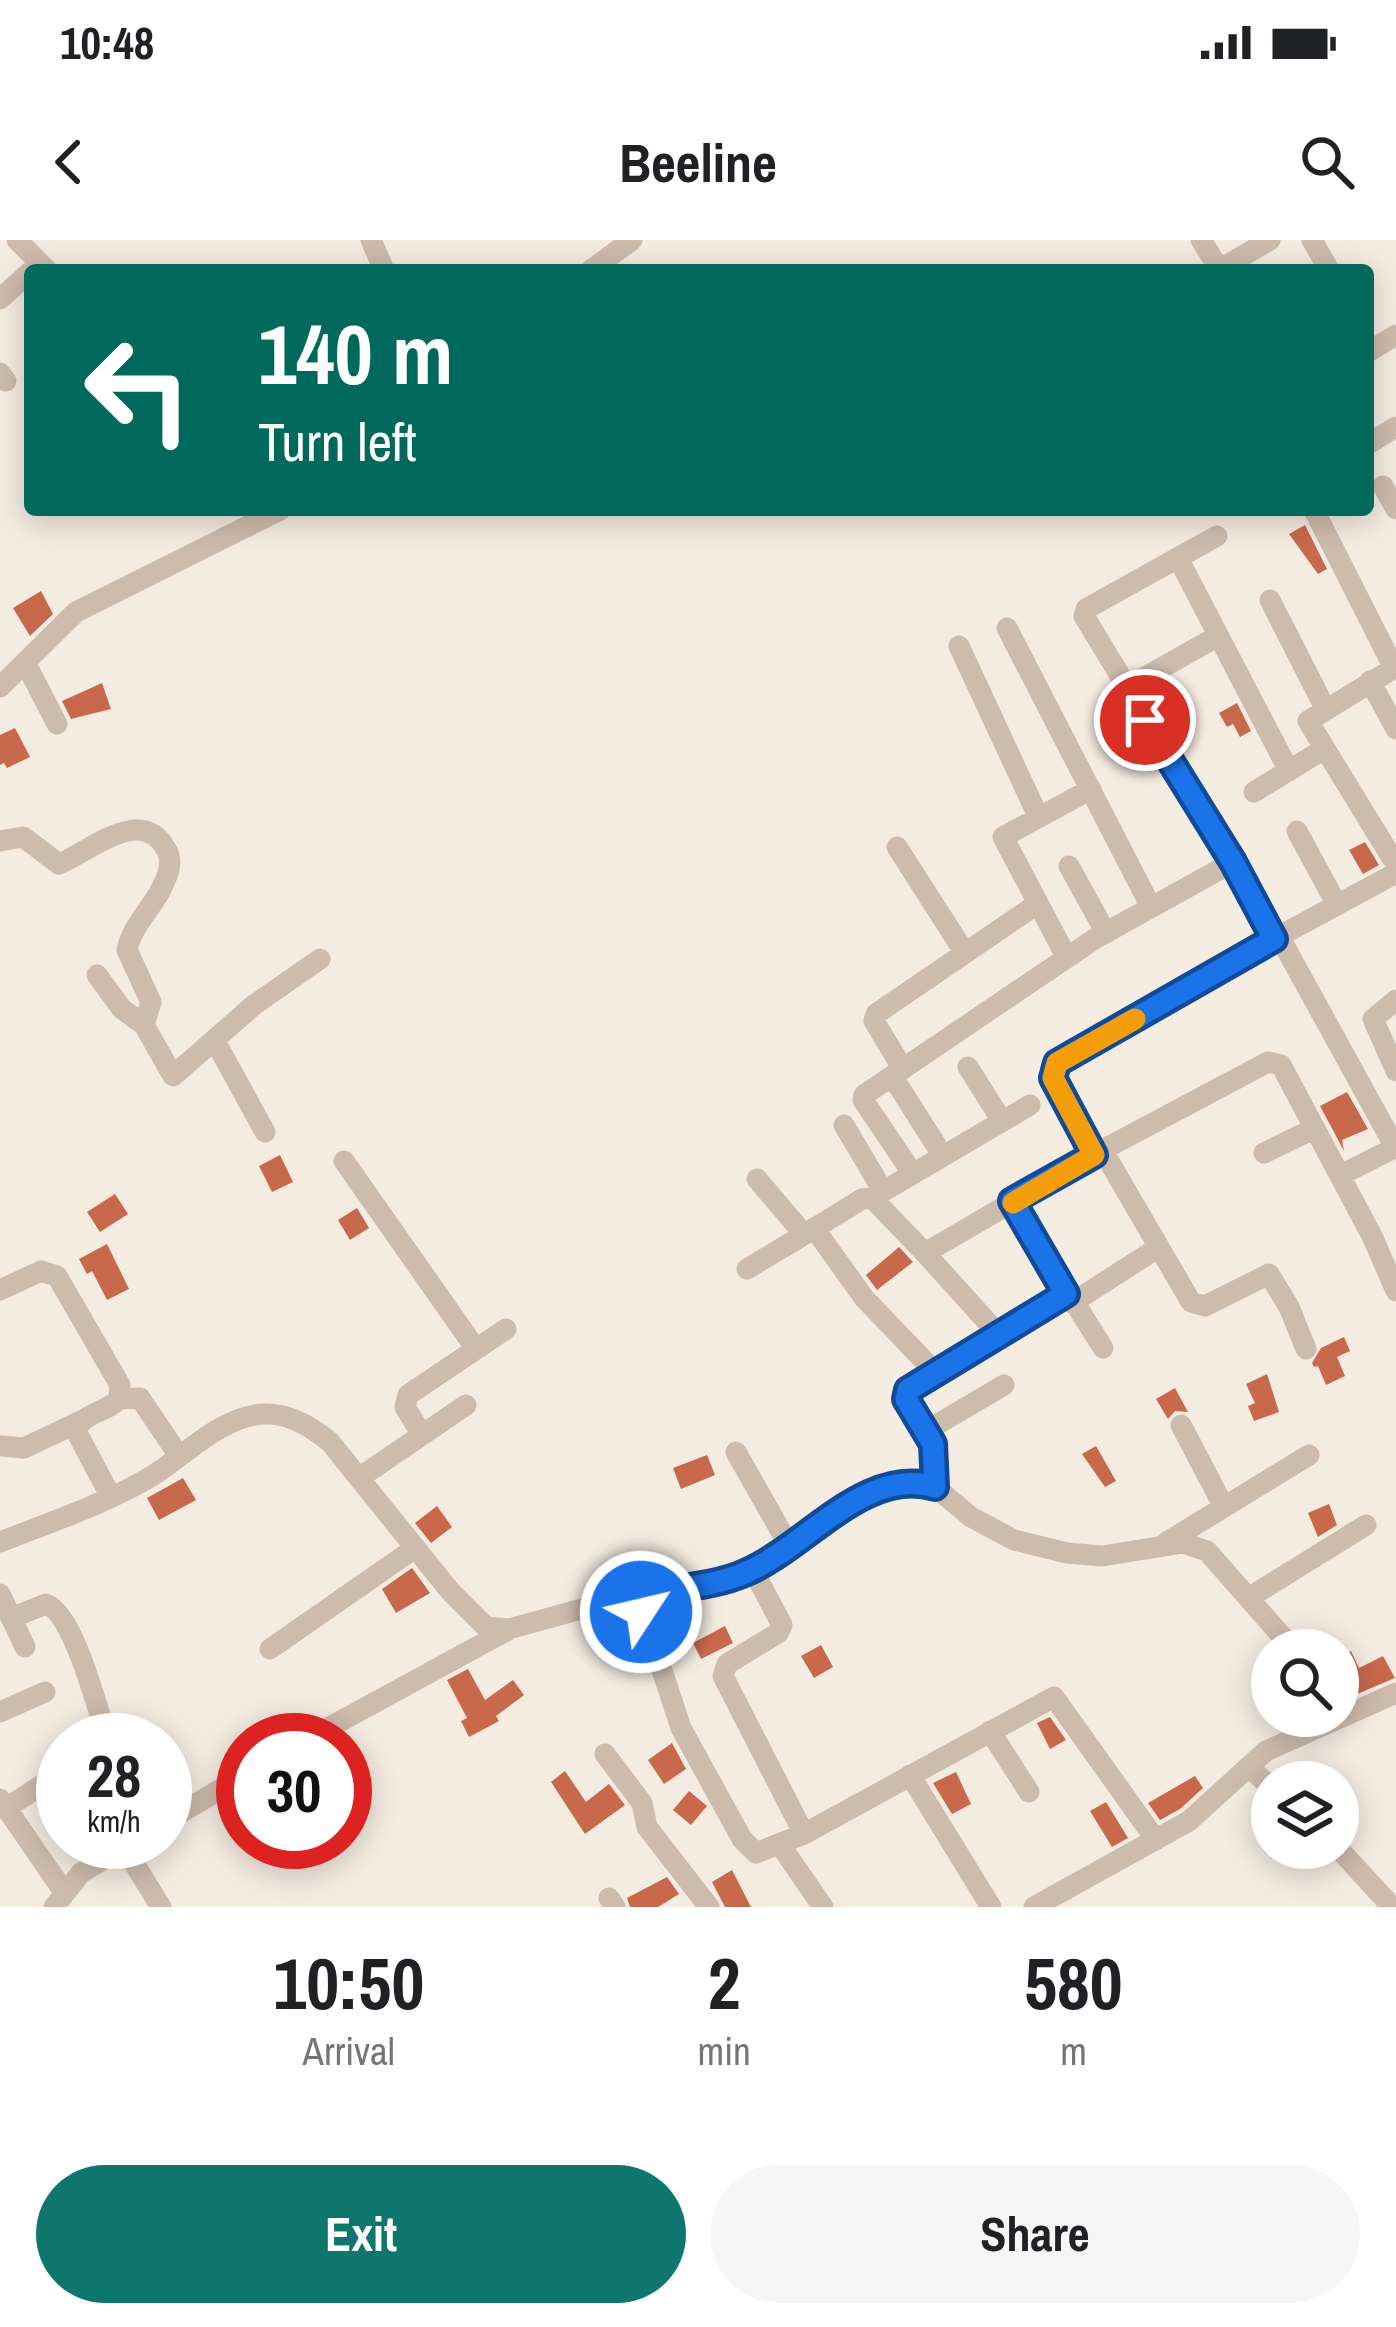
<!DOCTYPE html>
<html lang="en">
<head>
<meta charset="utf-8">
<style>
  body { margin:0; font-family:"Archivo Narrow",sans-serif; background:#f6f6f6; color:#202124; height:100vh; display:flex; flex-direction:column; font-size:45px; white-space:nowrap }
  * { box-sizing:border-box; margin:0 }
  p { font-size:39px; color:#757577 }
  .icon { flex:none; width:66px; height:66px; fill:none; stroke:currentColor; stroke-width:2; stroke-linecap:round; stroke-linejoin:round }
  .map { position:relative; height:1667px; overflow:hidden }
  .side { display:flex; flex-direction:column; background:#fff; flex:1 }
  .side>* { flex:none }
  .top-card { position:absolute; left:24px; top:24px; width:1350px; height:252px; border-radius:12px; box-shadow:0 6px 30px #0003; background:#00695c; color:#fff; overflow:hidden }
  .controls { position:absolute; left:1251px; top:1389px; display:grid; gap:24px }
  .controls a { display:grid; place-items:center; width:108px; height:108px; border-radius:50%; background:#fff; box-shadow:0 6px 30px #0003; font-size:60px }
  .speed { position:absolute; left:36px; top:1473px; display:flex; gap:24px; font-size:60px; font-weight:700; text-align:center }
  .speed>* { display:grid; place-content:center; width:156px; height:156px; border-radius:50%; background:#fff; box-shadow:0 6px 30px #0003; line-height:1 }
  .speed small { font-size:30px; font-weight:400 }
  .speed .limit { border:18px solid #d22; background:#fff; color:#111 }
  .pin { position:absolute; display:grid; place-items:center; width:102px; height:102px; color:#fff; margin:-51px; border:6px solid #fff; border-radius:50%; box-shadow:0 3px 12px #0007 }
  .me { position:absolute; width:132px; margin:-66px; rotate:55deg; stroke-linejoin:round; filter:drop-shadow(0 0 9px #0008) }
  .turn { display:flex; align-items:center; gap:42px; height:252px; padding:0 36px; font-size:54px }
  .turn .icon { width:156px; height:156px; stroke-width:2.5 }
  .turn b { display:block; font-size:84px; line-height:102px }
  .eta { display:flex; justify-content:space-evenly; align-items:center; height:204px; text-align:center }
  .eta b { font-size:72px; font-weight:700; line-height:84px }
  .action { display:flex; gap:24px; margin-top:auto; padding:24px 36px }
  .action a { flex:1; height:138px; border-radius:72px; background:#0f766e; color:#fff; font-size:48px; font-weight:700; line-height:138px; text-align:center }
  .action a+a { background:#f6f6f6; color:#202124 }
  .status { display:flex; justify-content:space-between; align-items:center; height:84px; padding:0 60px; background:#fff; direction:ltr }
  .status svg { height:33px; fill:currentColor }
  header { display:flex; justify-content:space-between; align-items:center; height:156px; padding:0 36px; background:#fff; font-size:54px; font-weight:700 }
  .map>svg:first-child { display:block }
</style>
</head>
<body>
<div class="status"><b>10:48</b><svg viewBox="0 0 49 12"><path d="M0 12V9h3v3zM5 12V6h3v6zM10 12V3h3v9zM15 12V0h3v12zM26 1h20v11H26zM47 4h2v5h-2z"/></svg></div>
<header><svg class="icon" aria-label="back" viewBox="0 0 24 24"><path d="M15 5l-7 7 7 7"/></svg>Beeline<svg class="icon" aria-label="search" viewBox="0 0 24 24"><circle cx="10" cy="10" r="6"/><path d="M15 15l6 6"/></svg></header>
<div class="map">
<svg width="1396" height="1667" viewBox="0 0 1396 1667">
  <rect width="100%" height="100%" fill="#f4ebe1"/>
  <!-- building -->
  <path fill="#c8694b" d="M1305,285L1327,329L1318,334L1289,294Z
    M41,351L53,374L30,396L13,368Z
    M102,443L111,469L71,479L62,461Z
    M1237,463L1251,491L1240,497L1233,484L1227,487L1219,473Z
    M15,488L30,517L7,528L4,523L0,525V495Z
    M1365,602L1379,625L1363,634L1349,610Z
    M1347,852L1368,889L1342,900L1344,911L1320,866Z
    M280,915L293,942L272,952L259,926Z
    M115,954L128,974L100,992L87,972Z
    M357,968L369,988L350,1000L338,980Z
    M107,1004L129,1049L107,1060L92,1031L87,1034L79,1019Z
    M899,1007L913,1022L877,1050L866,1035Z
    M1344,1097L1350,1111L1337,1117L1345,1136L1326,1145L1318,1126L1314,1127L1312,1123L1321,1108Z
    M1267,1134L1279,1172L1254,1181L1248,1166L1255,1163L1246,1144Z
    M1175,1148L1188,1172L1175,1171L1168,1179L1156,1159Z
    M1096,1206L1116,1241L1105,1247L1082,1214Z
    M707,1215L715,1235L681,1249L673,1228Z
    M183,1238L196,1260L159,1280L147,1258Z
    M1329,1264L1337,1285L1318,1297L1308,1273Z
    M437,1266L452,1287L431,1303L415,1283Z
    M412,1328L430,1353L396,1373L382,1349Z
    M725,1386L733,1403L701,1419L693,1403Z
    M821,1405L833,1427L814,1438L801,1416Z
    M1351,1411L1359,1428L1383,1416L1395,1438L1338,1462V1417Z
    M468,1429L485,1460L513,1440L524,1455L496,1476L499,1481L469,1497L461,1481L467,1478L447,1440Z
    M1050,1477L1066,1500L1050,1509L1037,1483Z
    M672,1503L686,1529L664,1544L648,1520Z
    M565,1531L586,1562L609,1544L625,1565L585,1594L551,1542Z
    M956,1532L971,1564L952,1574L933,1543Z
    M1195,1536L1203,1548L1180,1569L1160,1580L1148,1563Z
    M689,1551L707,1566L691,1585L673,1570Z
    M1106,1562L1128,1598L1112,1607L1090,1571Z
    M732,1630L751,1667H725L712,1642Z
    M667,1637L679,1654L658,1667H630L627,1658Z"/>
  <g fill="none" stroke-linecap="round" stroke-linejoin="round">
    <!-- minor -->
    <path stroke="#cdbbac" stroke-width="21" d="M17,0L47,30
      M371,0L384,30
      M1201,0L1220,30
      M1312,0L1329,30
      M1220,29L1270,0
      M591,30L632,0
      M0,59L30,32
      M1368,112L1396,95
      M0,133L6,141
      M1368,204L1396,187
      M1383,246L1396,269
      M1314,270L1394,428
      M1217,296L1086,369L1084,376L1233,622L1274,699L1057,823L1053,838L1093,915L1268,822L1281,825L1372,996L1396,1051
      M1178,318L1289,531
      M1270,360L1325,468
      M1007,388L1151,667
      M959,406L1038,576
      M25,422L57,484
      M1370,441L1396,489
      M0,447L76,372L280,270
      M1126,448L1218,396
      M1254,552L1324,509
      M1297,591L1337,665
      M0,601L23,597L59,624C89,612 141,564 166,609C175,623 166,640 159,653C148,672 131,689 127,710L151,762L144,785L173,836L254,765L320,719
      M897,607L965,713
      M1392,618L1308,481L1396,427
      M1069,626L1106,693
      M1279,696L1395,907
      M1274,699L1396,633
      M1067,718L1003,597L1091,549
      M97,735L122,769L144,785
      M1396,760L1373,779L1396,831
      M215,801L265,892
      M968,827L1002,881
      M903,829L874,781L876,774L1037,664
      M892,836L943,916
      M844,885L883,951
      M1103,911L1191,1062L1205,1066L1269,1034L1289,1067L1306,1109
      M1264,913L1315,888
      M344,921L476,1109
      M913,934L863,860L864,855L1096,698L1233,622
      M1341,935L1396,907
      M757,939L802,992L807,993L862,959L872,958L925,1013L1093,915
      M872,958L1030,865
      M1011,961L1103,1108
      M814,988L864,1058L936,1133
      M925,1013L999,1095
      M747,1029L807,993
      M0,1050L41,1031L57,1036L120,1145L119,1159C106,1173 83,1172 76,1191L111,1257
      M1072,1063L1159,1007
      M119,1159L140,1158L179,1216
      M1181,1185L1224,1267
      M926,1191L1004,1145
      M422,1195L405,1167L408,1155L506,1089
      M0,1206L24,1208L81,1181
      M736,1212L791,1309
      M359,1238L466,1165
      M935,1247L933,1204L906,1159L907,1150L1066,1054
      M0,1302C51,1282 105,1264 152,1236C184,1216 217,1181 255,1175C284,1170 309,1185 330,1202L450,1351L486,1387L509,1389L632,1355L742,1335L783,1315L835,1275L882,1247L912,1240L935,1247L971,1277L1014,1300L1067,1313L1102,1316L1183,1303L1207,1311L1294,1410
      M1167,1302L1309,1215
      M753,1330L782,1385L778,1393L727,1424L723,1436L804,1594
      M0,1354L25,1407
      M637,1354L681,1488L742,1599L756,1613L804,1594L1054,1457L1156,1600
      M1250,1357L1366,1285
      M11,1378L46,1364C75,1375 97,1470 108,1500
      M270,1409L415,1308
      M0,1472L45,1452
      M990,1491L1029,1552
      M306,1500L508,1390
      M605,1514L642,1563L647,1587L709,1667
      M1249,1527L1272,1548
      M910,1535L991,1667
      M0,1559L64,1652
      M5,1569L63,1531
      M165,1582L243,1536
      M781,1606L823,1667
      M124,1607L161,1667
      M1338,1608L1392,1667
      M609,1658L615,1667
      M54,1667L81,1633L132,1602
      M1034,1667L1189,1581L1266,1511L1396,1453"/>
  </g>
  <g fill="none" stroke-linecap="round" stroke-linejoin="round">
    <!-- route casing -->
    <g stroke="#114b97" stroke-width="30">
      <path id="route" d="M641,1372L638,1354C672,1348 715,1347 747,1332C807,1306 865,1226 935,1247L933,1204L906,1159L908,1150L1066,1054L1012,961L1094,915L1053,838L1057,823L1274,699L1233,622L1145,480"/>
    </g>
    <!-- route -->
    <use href="#route" stroke="#1a73e8" stroke-width="21"/>
    <!-- slow -->
    <path stroke="#f59e0b" stroke-width="21" d="M1013,963L1094,915L1053,838L1057,823L1135,779"/>
  </g>
</svg>
<div class="controls">
<a><svg class="icon" aria-label="search" viewBox="0 0 24 24"><circle cx="10" cy="10" r="6"/><path d="M15 15l6 6"/></svg></a>
<a><svg class="icon" aria-label="layers" viewBox="0 0 24 24"><path d="M12 4l9 5-9 5-9-5zM3 14l9 5 9-5"/></svg></a>
</div>
<div class="speed"><div>28<small>km/h</small></div><div class="limit">30</div></div>
<div class="pin" style="left:1145px;top:480px;background:#d93025"><svg class="icon" aria-label="arrive" viewBox="0 0 24 24"><path d="M6 21V4h12l-3 4 3 4H6"/></svg></div>
<svg class="me" style="left:641px;top:1372px" viewBox="-20 -20 40 40"><circle r="17" fill="#1a73e8" stroke="#fff" stroke-width="3"/><path d="M0-11L8 9 0 5-8 9z" fill="#fff"/></svg>
<div class="top-card">
<div class="turn"><svg class="icon" aria-label="left" viewBox="0 0 24 24"><path d="M17 20v-9H6M10 6l-5 5 5 5"/></svg><div><b>140 m</b>Turn left</div></div>
</div>
</div>
<section class="side">
<div class="eta">
<div><b>10:50</b><p>Arrival</p></div>
<div><b>2</b><p>min</p></div>
<div><b>580</b><p>m</p></div>
</div>
<div class="action"><a>Exit</a><a>Share</a></div>
</section>
</body>
</html>
